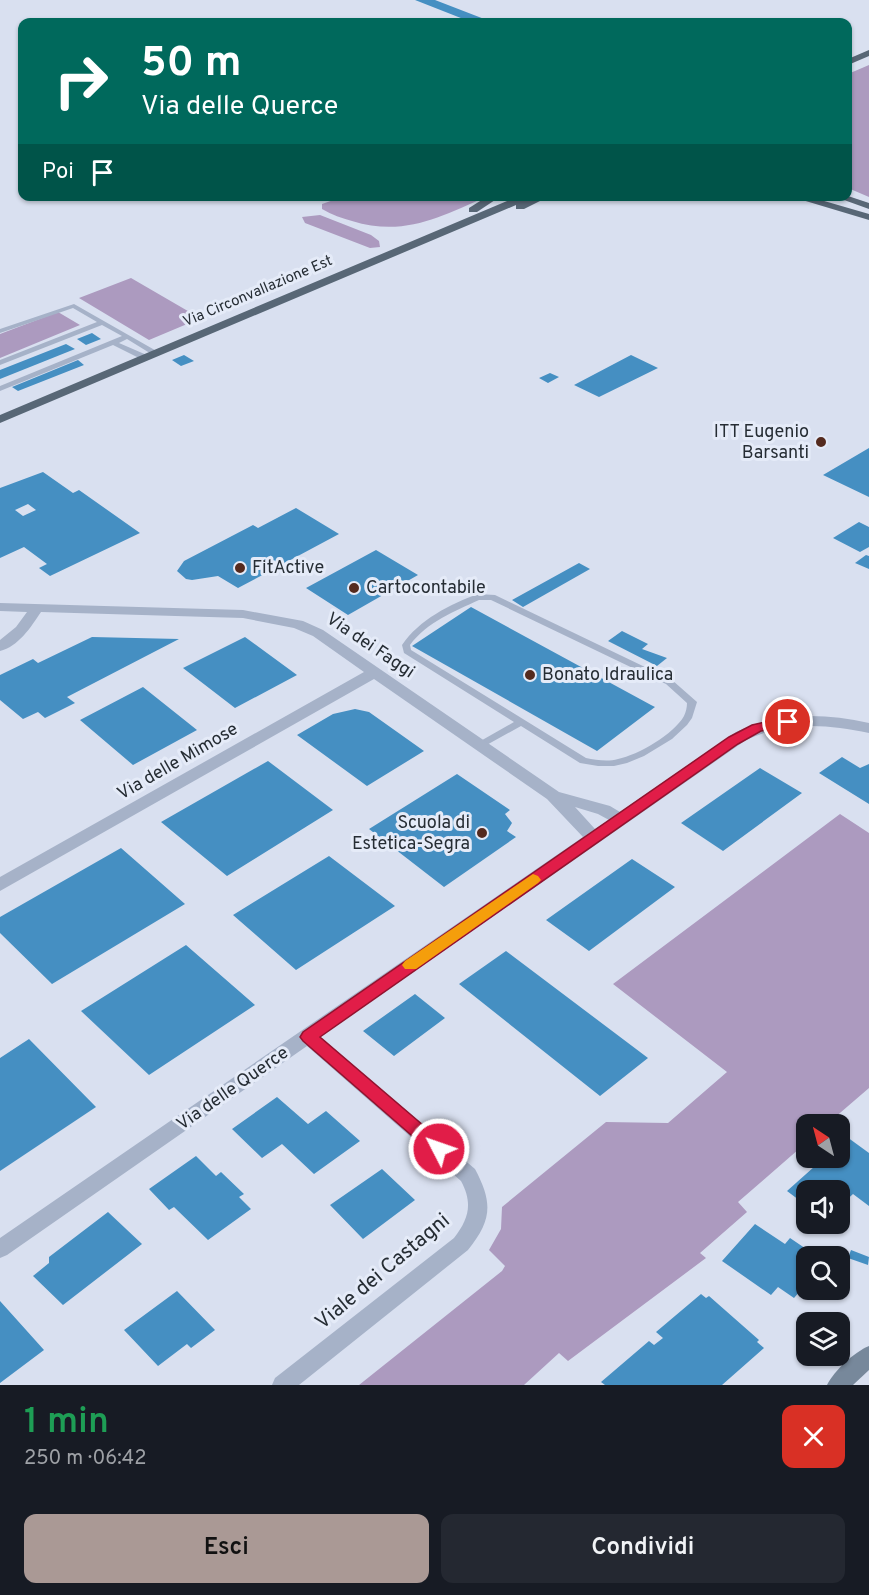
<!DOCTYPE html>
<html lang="it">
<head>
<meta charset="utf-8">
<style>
  body { margin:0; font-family:Overpass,sans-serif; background:#242831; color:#f1f3f6; height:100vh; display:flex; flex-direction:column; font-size:22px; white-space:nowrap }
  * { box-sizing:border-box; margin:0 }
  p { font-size:20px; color:#9ea1a6 }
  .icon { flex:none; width:33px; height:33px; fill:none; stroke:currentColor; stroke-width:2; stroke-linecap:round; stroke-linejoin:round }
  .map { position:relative; height:1385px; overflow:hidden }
  .drawer { display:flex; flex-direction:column; background:#171b24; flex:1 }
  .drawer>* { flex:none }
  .hud { position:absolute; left:18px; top:18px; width:834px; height:183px; border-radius:12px; box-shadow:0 2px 4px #0004; background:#00695c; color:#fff; overflow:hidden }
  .needle { width:39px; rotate:324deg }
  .controls { position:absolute; left:796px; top:1114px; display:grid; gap:12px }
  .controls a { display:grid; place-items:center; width:54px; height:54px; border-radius:12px; background:#171b24; box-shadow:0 2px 4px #0004; font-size:30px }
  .pin { position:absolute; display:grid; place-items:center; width:51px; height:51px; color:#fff; margin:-26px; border:3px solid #fff; border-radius:50%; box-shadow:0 2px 6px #0007 }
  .me { position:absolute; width:66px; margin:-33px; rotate:311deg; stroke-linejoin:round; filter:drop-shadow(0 0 4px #0008) }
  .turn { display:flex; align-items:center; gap:21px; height:126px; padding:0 24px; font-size:27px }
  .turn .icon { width:78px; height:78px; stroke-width:2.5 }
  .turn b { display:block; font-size:42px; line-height:51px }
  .then { display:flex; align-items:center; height:57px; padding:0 24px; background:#0003; gap:12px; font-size:22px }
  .round { display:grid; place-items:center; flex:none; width:63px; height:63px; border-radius:12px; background:#242831 }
  .summary { display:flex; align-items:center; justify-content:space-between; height:102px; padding:0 24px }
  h1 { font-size:36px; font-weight:600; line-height:45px; color:#1e9e55 }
  .action { display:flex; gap:12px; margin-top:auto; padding:12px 24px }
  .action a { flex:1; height:69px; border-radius:12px; background:#aa9995; color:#111; font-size:24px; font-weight:600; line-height:69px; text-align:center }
  .action a+a { background:#242831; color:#f1f3f6 }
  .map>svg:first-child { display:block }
</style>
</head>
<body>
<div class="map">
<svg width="869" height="1385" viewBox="0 0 869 1385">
  <rect width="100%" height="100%" fill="#d9e0f0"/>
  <!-- green -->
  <path fill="#ac9abf" d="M869,65V197L848,188V74Z
    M345,196H486V197C440,217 404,237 352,221C342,218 332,215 322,209V204Z
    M320,215L371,235L379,241L380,247L370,248L305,223L302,217Z
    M131,278L193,314L199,319L149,340L79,298Z
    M58,312L80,325L0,358V334Z
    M840,814L869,833V1088L826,1125H807V1142L738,1202L747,1212L700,1253L706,1258L568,1361L559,1353L524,1385H359L502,1271L505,1266L489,1250L501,1229L502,1207L606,1122L668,1123L727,1072L613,984Z"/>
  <!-- building -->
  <path fill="#458fc2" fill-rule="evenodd" d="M415,0H435L492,22H471Z
    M92,333L101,339L86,345L77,339Z
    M66,344L75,349L0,379V370Z
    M184,355L194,361L181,366L172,360Z
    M631,355L658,368L599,397L574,385Z
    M78,360L84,365L18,391L12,387Z
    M550,373L559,377L548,383L539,378Z
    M869,448V497L823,475Z
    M43,472L73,493L79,490L140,533L50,576L39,568L47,564L24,547L0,558V488ZM28,504L36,510L23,516L15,510Z
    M296,508L339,534L238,588L218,576L192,580L186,579L177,571L184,561L253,525L258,528Z
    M859,522L869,527V547L860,552L833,538Z
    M376,550L418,575L348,615L306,588Z
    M866,555L869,556V569L855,563Z
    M579,563L590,569L523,607L512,600Z
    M471,607L651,705L655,707L597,751L412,646Z
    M622,631L648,644L642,649L667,658L657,666L608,641Z
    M92,637L179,639L67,697L75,703L45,718L38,712L23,719L0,700V675L33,659L38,663Z
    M245,637L297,675L235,708L183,668Z
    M143,687L197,730L133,765L80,720Z
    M355,709L369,712L424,751L367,786L297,735L333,714Z
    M842,757L860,768L869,764V804L819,773Z
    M268,761L333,810L227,876L161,822Z
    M760,768L802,793L723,851L681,823Z
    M457,774L510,810L505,814L512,823L507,831L516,837L444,887L369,829Z
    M121,848L185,904L52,984L0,933V917Z
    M329,856L395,906L296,970L233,915Z
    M632,859L675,887L589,951L546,920Z
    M186,945L255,1005L149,1075L81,1011Z
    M506,951L648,1058L600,1096L459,984Z
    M415,994L445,1018L394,1056L363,1031Z
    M29,1039L96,1107L0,1171V1058Z
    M277,1097L308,1124L326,1111L360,1141L314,1174L282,1144L262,1158L232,1129Z
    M847,1137L869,1153V1206L853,1194L840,1206V1191H807V1206L787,1191L824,1158H840V1144Z
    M196,1156L216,1176L221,1172L244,1194L239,1197L251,1209L208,1240L174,1207L169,1210L149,1189Z
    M382,1169L415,1200L363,1239L330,1205Z
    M108,1212L142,1244L63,1305L33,1276L49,1263V1257Z
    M755,1224L785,1244L790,1238L818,1257H807V1283L794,1298L778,1287L771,1295L722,1261Z
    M851,1250L869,1257L868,1265L848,1258Z
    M177,1291L215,1330L191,1348L187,1344L158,1366L124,1330Z
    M701,1294L706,1298L709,1296L759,1340L757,1342L764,1348L722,1385H605L601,1382L649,1341L654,1345L663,1338L656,1332Z
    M0,1301L44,1350L0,1383Z"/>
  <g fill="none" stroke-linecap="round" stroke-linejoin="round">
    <!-- lane -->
    <path fill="#a6b2c8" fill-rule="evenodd" d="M74,304L160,353L156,355H153L127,339L119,343L149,356V360H143L113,345L0,391V386L122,336L102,325L0,365V360L97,322L73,308L0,333V329Z
      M478,594L495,595L672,680L697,702L692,718L687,725L672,739L644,756L627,763L614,766H598L580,763L521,726L483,747H477L475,745L477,743L514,722L404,653L402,645C419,620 450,604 478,594ZM479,600H491L666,684L687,703C687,707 686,712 684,716C674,734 638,755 618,759C608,762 596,760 586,758L411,650L410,645C427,622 455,611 479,600Z"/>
    <!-- street -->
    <path fill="#a6b2c8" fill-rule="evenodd" d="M0,603L243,610L303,621L323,630L559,792L610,806L620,812L736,732C779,712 823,713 869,723V733C827,724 786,721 746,740L320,1037L475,1169C493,1203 492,1220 468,1250L299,1385H272L275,1378L454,1238C469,1219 473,1203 461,1181L307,1046L7,1255L0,1258V1238L583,837L547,799L374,679L0,891V877L364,672L313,636L294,628L243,618L41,612C31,627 18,647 0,651V640L16,627L27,612L0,611ZM575,807L598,814L609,820L595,829Z"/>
    <!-- secondary -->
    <path fill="#77889b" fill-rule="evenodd" d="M869,1346V1370L853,1385H827C834,1371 854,1352 869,1346Z"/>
    <!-- primary -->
    <path fill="#586776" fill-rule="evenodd" d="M869,50V56L848,65V59Z
      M488,196H501L477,212H469V208Z
      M519,196H550L524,209H516V205L0,423V415Z
      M789,196H807L869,214V220Z
      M833,196H848L869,203V209Z"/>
  </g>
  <!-- route -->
  <path fill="#e11d48" stroke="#92132f" stroke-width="1.5" d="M788,717L795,722L793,725L761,731L738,744L320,1037L445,1144L448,1149L445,1154L439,1156L433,1154L303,1041L300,1037L303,1032L729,737L752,725Z"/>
  <!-- slow -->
  <path fill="#f59e0b" d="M533,874L538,876L541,880L538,883L416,969H405L402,965L405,961Z"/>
  <!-- markers -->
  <g fill="#542a1e" stroke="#e5ebf8" stroke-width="2">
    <circle cx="821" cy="442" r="6"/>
    <circle cx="240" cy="568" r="6"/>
    <circle cx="354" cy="588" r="6"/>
    <circle cx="530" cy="675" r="6"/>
    <circle cx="482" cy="833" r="6"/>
  </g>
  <g text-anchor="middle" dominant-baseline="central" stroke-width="6" stroke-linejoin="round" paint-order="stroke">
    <!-- far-street labels -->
    <g font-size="15" fill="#262d34" stroke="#e5ebf8">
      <text transform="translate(258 292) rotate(-23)">Via Circonvallazione Est</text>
    </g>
    <!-- poi labels -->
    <g font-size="18" fill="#262d34" stroke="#e5ebf8" text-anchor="start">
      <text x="809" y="432" text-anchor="end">ITT Eugenio<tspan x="809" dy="21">Barsanti</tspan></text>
      <text x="252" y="568">FitActive</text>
      <text x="366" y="588">Cartocontabile</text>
      <text x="542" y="675">Bonato Idraulica</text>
      <text x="470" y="823" text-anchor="end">Scuola di<tspan x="470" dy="21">Estetica-Segra</tspan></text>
    </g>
    <!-- street labels -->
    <g font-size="18" fill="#262d34" stroke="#e5ebf8">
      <text transform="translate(370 646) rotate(34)">Via dei Faggi</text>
      <text transform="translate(178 762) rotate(-30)">Via delle Mimose</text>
      <text transform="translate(233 1089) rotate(-35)">Via delle Querce</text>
    </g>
    <!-- near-street labels -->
    <g font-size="21" fill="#262d34" stroke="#e5ebf8">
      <text transform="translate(383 1272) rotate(-40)">Viale dei Castagni</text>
    </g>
  </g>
</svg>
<div class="controls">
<a><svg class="needle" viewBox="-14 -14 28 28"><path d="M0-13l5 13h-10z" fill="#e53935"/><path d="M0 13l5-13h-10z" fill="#9ea1a6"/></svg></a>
<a><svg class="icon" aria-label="sound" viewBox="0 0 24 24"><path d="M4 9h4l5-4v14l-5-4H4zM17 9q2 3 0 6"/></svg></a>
<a><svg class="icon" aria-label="search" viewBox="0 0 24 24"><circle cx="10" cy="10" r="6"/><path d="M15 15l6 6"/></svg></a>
<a><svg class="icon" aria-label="layers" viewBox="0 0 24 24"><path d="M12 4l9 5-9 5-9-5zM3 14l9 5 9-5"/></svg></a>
</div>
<div class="pin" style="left:788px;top:722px;background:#d93025"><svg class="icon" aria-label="arrive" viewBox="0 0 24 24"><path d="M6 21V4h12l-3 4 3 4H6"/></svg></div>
<svg class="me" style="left:439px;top:1149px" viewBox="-20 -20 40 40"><circle r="17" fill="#e11d48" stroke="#fff" stroke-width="3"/><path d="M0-11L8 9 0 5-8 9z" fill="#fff"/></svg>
<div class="hud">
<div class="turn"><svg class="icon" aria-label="right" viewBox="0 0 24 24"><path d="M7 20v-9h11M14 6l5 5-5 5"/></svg><div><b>50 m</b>Via delle Querce</div></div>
<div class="then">Poi<svg class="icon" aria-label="arrive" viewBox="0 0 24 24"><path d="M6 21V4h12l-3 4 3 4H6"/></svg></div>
</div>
</div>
<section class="drawer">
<div class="summary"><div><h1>1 min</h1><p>250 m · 06:42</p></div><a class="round" style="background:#d93025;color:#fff"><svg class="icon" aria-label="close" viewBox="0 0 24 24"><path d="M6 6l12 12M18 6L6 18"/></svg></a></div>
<div class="action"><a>Esci</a><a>Condividi</a></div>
</section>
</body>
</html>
